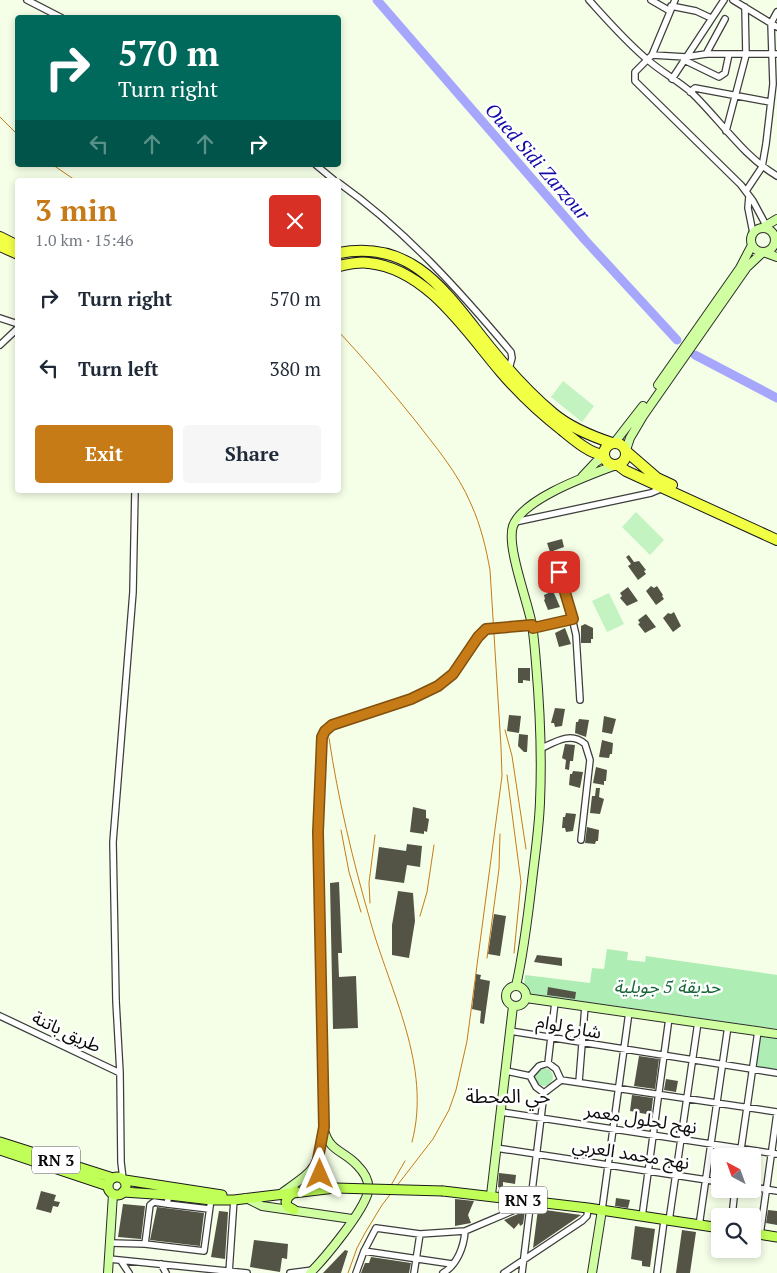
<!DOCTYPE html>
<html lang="en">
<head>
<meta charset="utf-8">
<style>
  body { margin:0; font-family:"PT Serif","Noto Sans Arabic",serif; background:#f6f6f7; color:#1f2937; height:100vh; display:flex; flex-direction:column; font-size:19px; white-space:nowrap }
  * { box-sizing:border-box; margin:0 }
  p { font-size:16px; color:#747a83 }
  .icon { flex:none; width:28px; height:28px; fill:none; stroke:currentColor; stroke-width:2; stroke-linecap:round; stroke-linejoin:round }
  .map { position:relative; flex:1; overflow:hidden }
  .side { position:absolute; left:15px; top:178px; width:326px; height:315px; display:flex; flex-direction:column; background:#fff; border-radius:5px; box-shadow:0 2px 8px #0003 }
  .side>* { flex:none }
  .hud { position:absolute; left:15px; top:15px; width:326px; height:152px; border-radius:5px; box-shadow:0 2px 8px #0003; background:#00695c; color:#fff; overflow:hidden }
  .needle { width:32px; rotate:319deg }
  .tools { position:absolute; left:711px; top:1148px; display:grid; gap:10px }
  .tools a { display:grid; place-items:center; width:50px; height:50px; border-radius:5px; background:#fff; box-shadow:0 2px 8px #0003; font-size:25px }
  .pin { position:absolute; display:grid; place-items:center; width:42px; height:42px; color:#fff; margin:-21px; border-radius:10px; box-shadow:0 2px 8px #0006 }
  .me { position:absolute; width:55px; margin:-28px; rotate:0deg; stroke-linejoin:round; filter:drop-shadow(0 0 4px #0008) }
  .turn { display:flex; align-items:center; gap:18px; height:105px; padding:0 20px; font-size:22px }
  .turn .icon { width:65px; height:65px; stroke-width:2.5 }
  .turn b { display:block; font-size:35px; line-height:42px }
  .lanes { display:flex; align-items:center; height:48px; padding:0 20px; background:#0003; justify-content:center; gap:25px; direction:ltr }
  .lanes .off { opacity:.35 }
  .round { display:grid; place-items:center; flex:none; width:52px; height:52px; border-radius:5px; background:#f6f6f7 }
  .headline { display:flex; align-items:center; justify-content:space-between; height:85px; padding:0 20px }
  h1 { font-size:30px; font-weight:600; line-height:38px; color:#c67b17 }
  .primary-button { display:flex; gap:10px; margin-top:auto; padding:10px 20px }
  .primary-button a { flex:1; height:58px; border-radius:5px; background:#c67b17; color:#fff; font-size:20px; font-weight:600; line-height:58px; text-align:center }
  .primary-button a+a { background:#f6f6f7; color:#1f2937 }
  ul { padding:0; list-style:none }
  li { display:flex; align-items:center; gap:15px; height:70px; padding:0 20px }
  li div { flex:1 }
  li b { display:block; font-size:19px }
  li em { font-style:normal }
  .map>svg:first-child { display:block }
</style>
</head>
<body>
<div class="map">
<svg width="777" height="1273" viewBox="0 0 777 1273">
  <rect width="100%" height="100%" fill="#f5ffe7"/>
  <!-- green -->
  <path fill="#aeedb4" d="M607,949L628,952L627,960L645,962L646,956L777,975V1029L531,994L524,986L525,975L590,983L592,968L604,969Z
    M760,1034L777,1037V1071L755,1068Z
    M535 1077a9 9 0 1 1 18 0a9 9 0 1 1-18 0Z"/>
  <!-- pitch -->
  <path fill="#c2f3c0" d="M563,381L594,406L582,422L551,397Z
    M636,512L664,540L650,555L622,527Z
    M609,593L624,624L607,632L592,601Z"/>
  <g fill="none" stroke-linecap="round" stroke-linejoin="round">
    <!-- river -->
    <path stroke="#a6a7fc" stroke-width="9" d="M377,0L585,240L677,340
      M695,355L777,398"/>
  </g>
  <!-- building -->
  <path fill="#535446" d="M562,539L564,547L550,552L547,543Z
    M629,555L634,562L639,561L646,570L644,571L646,574L638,580L628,566L631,564L626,557Z
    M549,556L554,572L548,576L545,574L542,575L538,565L539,564L538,561Z
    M567,558L571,567H576L579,577L577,578L579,582L569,585L564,569L567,568L564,560Z
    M651,586L654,588L657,586L663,595L662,596L664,599L656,605L646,591Z
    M628,587L638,601L627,606L620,598L622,596L620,593Z
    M553,591L560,607L548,610L544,600L545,599L544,595Z
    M674,612L681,626L673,632L663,618L668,613L671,614Z
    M646,614L656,627L645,633L638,624L640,623L638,620Z
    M585,624L593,628V639H591V643H581V626Z
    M565,628L571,644L559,647L555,633Z
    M518,668H530V681L523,680V683H518Z
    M555,708L565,709L562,726L555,727L554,723H551Z
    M509,715L521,716L519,733L507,731Z
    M604,716L616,719L612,734L602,732Z
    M579,719L589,720L586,737L575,733L576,722H578Z
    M519,734L528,735L527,752H524L518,746Z
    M602,740L613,743L612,754H610L609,758L599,757Z
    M565,744L575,745L573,761H570L569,770L565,769L566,760L562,758Z
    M596,767L607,770L606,781H604V785L593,783Z
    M573,771L583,772L580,788L569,785L570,774H572Z
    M596,788H600L599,797L604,799L600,814L590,813L592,796H595Z
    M413,807L426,810V818L429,819L427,832L424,831V834L410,832Z
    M566,813L576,814L573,831L566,832L565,828H562L563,817H565Z
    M587,827L599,830L598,841H596L595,844L585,843Z
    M407,844L422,846L420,867L407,865L404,883L375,879L379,847L406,851Z
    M339,882L342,953H338L339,977L356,976L358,1028L333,1029L330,883Z
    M398,891L413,893L415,921L409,958L392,955V925Z
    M494,914L506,916L500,956L488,954Z
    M537,955L562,958V966L534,962Z
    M476,974L481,975L480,979L490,981L484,1024L480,1023L481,1011L472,1009Z
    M548,987L576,992L575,999L547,995Z
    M639,1056L659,1059L655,1089L634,1086Z
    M666,1079L678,1081L676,1092L664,1090Z
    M632,1095L653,1098L651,1115L630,1111Z
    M499,1173L516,1175L515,1184L503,1182V1188L498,1187Z
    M41,1191L56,1195L54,1201L60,1202L58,1207L53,1206L51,1213L36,1209Z
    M616,1198L630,1200L628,1208L615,1206Z
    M455,1199L474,1201L468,1215L471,1223L455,1226Z
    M123,1204L145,1206L141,1239L118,1237Z
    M157,1207L204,1213L200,1246L150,1240Z
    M538,1209L581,1215L533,1248Z
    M768,1210L777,1211V1225L766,1223Z
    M219,1211L228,1212L225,1259L211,1257Z
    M525,1211L523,1224L520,1226L519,1223L514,1229L504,1220Z
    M635,1226L655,1229L650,1267L642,1266V1261L631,1259Z
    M682,1230L696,1232L690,1273H676Z
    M254,1240L288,1244L287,1259L282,1258L280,1272L250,1267Z
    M345,1250L348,1251L341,1273H323Z
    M371,1257L411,1263L409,1273H361L365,1263H369Z"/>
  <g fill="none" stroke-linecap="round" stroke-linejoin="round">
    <!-- street casing -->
    <g stroke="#3d3d3d" stroke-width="8">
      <path id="street" d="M27,0L62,18
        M589,0C608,21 627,43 649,61C662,72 678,81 692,93C721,121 742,155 777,176
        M651,0L670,11
        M675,0L652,55L635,72V81L741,185L753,201L768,229
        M733,0L777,27
        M671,6L696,11L711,18
        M706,54L725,19
        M652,55L686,57L706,54H777
        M684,60L719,77L725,73L729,54
        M672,79L724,0
        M690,92L695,88L770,102
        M726,131L746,55L745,7
        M316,165L334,180
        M339,183C405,230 459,290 511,352L512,358L509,369
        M746,191L762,167L766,144L773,84L771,23L777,12
        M749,196L748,208L753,233
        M0,318L18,324
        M0,345L18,328
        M515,522L651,493L663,488
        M554,557L569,605L576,635L580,700
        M533,629L573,619
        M540,749C555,742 571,731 585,744L590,760L581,840
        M0,1016L120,1073
        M510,1031L777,1073
        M548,1063L556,1069L561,1080L544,1093L536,1087L530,1076L539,1066Z
        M548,1063L555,1002
        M506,1071L530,1076
        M561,1080L777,1112
        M579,1082L585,1006
        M501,1112L777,1154
        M496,1148L720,1182
        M740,1156L758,1031
        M123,1179L121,1162L120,1073L116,1001L113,842L133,592L135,490
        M752,1187L777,1191
        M167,1204L209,1209
        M602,1210L629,1012
        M732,1216L735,1189
        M642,1217L669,1018
        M669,1221L698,1022
        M699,1226L728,1026
        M760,1235L777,1113
        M111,1243L145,1244L204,1251L211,1199
        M145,1244L150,1205L154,1202L167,1204L169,1195
        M364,1251L452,1264
        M109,1259L247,1273
        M121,1261L129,1273
        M161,1264L166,1273
        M229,1273L234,1199
        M290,1273L313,1270
        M356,1273L364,1251L376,1228L420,1234L465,1231L531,1203
        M414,1273L420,1234
        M443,1273C457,1265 464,1247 465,1231
        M504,1273L582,1221L587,1216L588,1208
        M522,1273L544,1093
        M657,1273L664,1221"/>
    </g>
    <!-- secondary casing -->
    <g stroke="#2c2c2c" stroke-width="10">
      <path id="secondary" d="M751 240a12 12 0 1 1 24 0a12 12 0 1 1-24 0Z
        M762,228L777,219
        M766,253L777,257
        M658,385L740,268L752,245
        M615,442L643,406
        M626,450L630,438L643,416L747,267L762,253
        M582,477L596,462L604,457
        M506 996a10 10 0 1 1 20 0a10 10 0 1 1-20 0Z
        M516,986C524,951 528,916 532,881C535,855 539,829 540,802C542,756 540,709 536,663C535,650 534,637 532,625C528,602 506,546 513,526C523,498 590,475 616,465
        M526,998L777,1034
        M317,1165L325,1180L335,1188
        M282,1193C317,1168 317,1170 324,1127L318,832L322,737L325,731L332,725L411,699L438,686L453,674L478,637L486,629L532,625
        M491,1195L513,1006
        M246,1198L262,1206L352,1219
        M108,1273L113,1194
        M310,1273C325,1258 363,1212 368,1192C370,1182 364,1172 357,1165C343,1150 330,1152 324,1130
        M592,1273L602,1210"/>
    </g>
    <!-- primary casing -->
    <g stroke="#1b1b1b" stroke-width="11">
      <path id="primary" d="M0,1142L113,1178
        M0,1150L108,1186
        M108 1186a9 9 0 1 1 18 0a9 9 0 1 1-18 0Z
        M125,1180L222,1195
        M443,1191L588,1208L720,1228
        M123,1192L169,1195L211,1200H234L335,1188
        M294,1210L287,1206L286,1202L288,1197L295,1191
        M752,1233L777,1237"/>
    </g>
    <!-- highway casing -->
    <g stroke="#1b1b1b" stroke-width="12">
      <path id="highway" d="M0,237L18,246
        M0,246L18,254
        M339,253C417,238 450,299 493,351C511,373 532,396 554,414C571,428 591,436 612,443
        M339,266C349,264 359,261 369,263C427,269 466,331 501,372C519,393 540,413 562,430C573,439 590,454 604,455
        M604 454a11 11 0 1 1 22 0a11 11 0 1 1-22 0Z
        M627,452L657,478L672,485
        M618,465L626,471L777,540"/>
    </g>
    <!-- street -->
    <use href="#street" stroke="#fff" stroke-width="5.5"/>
    <!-- secondary -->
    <use href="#secondary" stroke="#d0ffa2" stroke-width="8"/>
    <!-- primary -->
    <use href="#primary" stroke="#c0ff57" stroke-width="9"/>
    <!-- highway -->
    <use href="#highway" stroke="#f1ff45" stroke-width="10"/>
    <!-- rail -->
    <path stroke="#c67b17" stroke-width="1" d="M0,117L18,135
      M53,165L75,180
      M339,332C365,360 390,389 414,419C435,446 458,473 471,504C481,526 486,548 490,570L501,747L502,776L467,1041L456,1090L449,1110L433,1139L382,1205L365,1233L357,1248L348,1273
      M505,730L512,756L526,849
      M329,738C338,799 353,861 370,920C390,992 432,1066 412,1142
      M507,775L521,882L514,953
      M341,830L349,872L361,912
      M370,903L369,883L375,835
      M420,916L427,892L434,845
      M487,958L499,869L500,834
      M390,1187L405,1161"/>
    <!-- primary-bridge casing -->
    <g stroke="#1b1b1b" stroke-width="11" stroke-linecap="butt">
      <path id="primary-bridge" d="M335,1188L443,1191"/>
    </g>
    <!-- primary-bridge -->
    <use href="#primary-bridge" stroke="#c0ff57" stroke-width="9"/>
  </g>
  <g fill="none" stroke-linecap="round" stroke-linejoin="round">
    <!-- route casing -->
    <g stroke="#81500f" stroke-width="12">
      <path id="route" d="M320,1174L317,1164L324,1127L318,832L322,737L325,731L332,725L411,699L438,686L453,674L478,637L486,629L532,625L533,628L573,619L559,572"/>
    </g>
    <!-- route -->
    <use href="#route" stroke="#c67b17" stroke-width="9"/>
  </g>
  <g text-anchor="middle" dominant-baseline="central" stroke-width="5" stroke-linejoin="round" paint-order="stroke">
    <!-- shield labels -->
    <g fill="#fff" stroke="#545454" stroke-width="1">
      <rect x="32" y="1146.5" width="48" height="27" rx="4"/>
      <rect x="499" y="1186.5" width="48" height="27" rx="4"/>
    </g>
    <g font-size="16" font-weight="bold" fill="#0a0a0a">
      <text x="56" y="1160">RN 3</text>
      <text x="523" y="1200">RN 3</text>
    </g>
    <!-- park labels -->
    <g font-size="18" font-style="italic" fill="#166637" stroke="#fff">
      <text x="667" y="986">حديقة 5 جويلية</text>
    </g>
    <!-- street labels -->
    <g font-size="18" fill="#0a0a0a" stroke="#fff">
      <text transform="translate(569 1026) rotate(10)">شارع لوام</text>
      <text transform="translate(67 1031) rotate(25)">طريق باتنة</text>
      <text transform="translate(641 1118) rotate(9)">نهج لحلول معمر</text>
      <text transform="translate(631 1153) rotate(9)">نهج محمد العربي</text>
    </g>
    <!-- water labels -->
    <g font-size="19" font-style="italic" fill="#120aa6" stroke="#fff">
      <text transform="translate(538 161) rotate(49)">Oued Sidi Zarzour</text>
    </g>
    <!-- neighbourhood labels -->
    <g font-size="19" fill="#0a0a0a" stroke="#fff">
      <text x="508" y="1095">حي المحطة</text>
    </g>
  </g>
</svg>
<div class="tools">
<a><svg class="needle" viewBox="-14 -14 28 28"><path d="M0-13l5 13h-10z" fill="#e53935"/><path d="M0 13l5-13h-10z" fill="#747a83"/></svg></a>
<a><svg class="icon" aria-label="search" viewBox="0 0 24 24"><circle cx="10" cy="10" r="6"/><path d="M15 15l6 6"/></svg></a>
</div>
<div class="pin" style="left:559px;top:572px;background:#d93025"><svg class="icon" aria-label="arrive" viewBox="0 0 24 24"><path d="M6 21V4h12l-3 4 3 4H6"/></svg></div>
<svg class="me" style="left:320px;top:1174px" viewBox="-20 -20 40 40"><path d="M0-17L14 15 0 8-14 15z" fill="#c67b17" stroke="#fff" stroke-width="4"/></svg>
<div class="hud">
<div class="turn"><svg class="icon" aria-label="right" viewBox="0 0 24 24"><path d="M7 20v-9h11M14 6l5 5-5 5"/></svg><div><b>570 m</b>Turn right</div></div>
<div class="lanes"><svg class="icon off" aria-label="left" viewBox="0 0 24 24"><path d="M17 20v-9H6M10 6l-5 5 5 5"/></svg><svg class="icon off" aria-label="ahead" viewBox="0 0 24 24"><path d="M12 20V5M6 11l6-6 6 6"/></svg><svg class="icon off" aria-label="ahead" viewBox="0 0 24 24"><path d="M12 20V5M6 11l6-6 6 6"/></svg><svg class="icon" aria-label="right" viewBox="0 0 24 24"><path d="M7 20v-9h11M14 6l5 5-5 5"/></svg></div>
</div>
<section class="side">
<div class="headline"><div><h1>3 min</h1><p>1.0 km · 15:46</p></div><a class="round" style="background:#d93025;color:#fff"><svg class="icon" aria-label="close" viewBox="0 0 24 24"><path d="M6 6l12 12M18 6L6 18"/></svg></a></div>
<ul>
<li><svg class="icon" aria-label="right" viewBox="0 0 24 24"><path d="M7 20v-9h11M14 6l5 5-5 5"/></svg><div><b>Turn right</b></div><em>570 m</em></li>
<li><svg class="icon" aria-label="left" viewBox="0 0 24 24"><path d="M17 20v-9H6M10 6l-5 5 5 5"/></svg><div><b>Turn left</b></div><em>380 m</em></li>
</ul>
<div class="primary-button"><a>Exit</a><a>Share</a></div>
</section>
</div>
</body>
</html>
